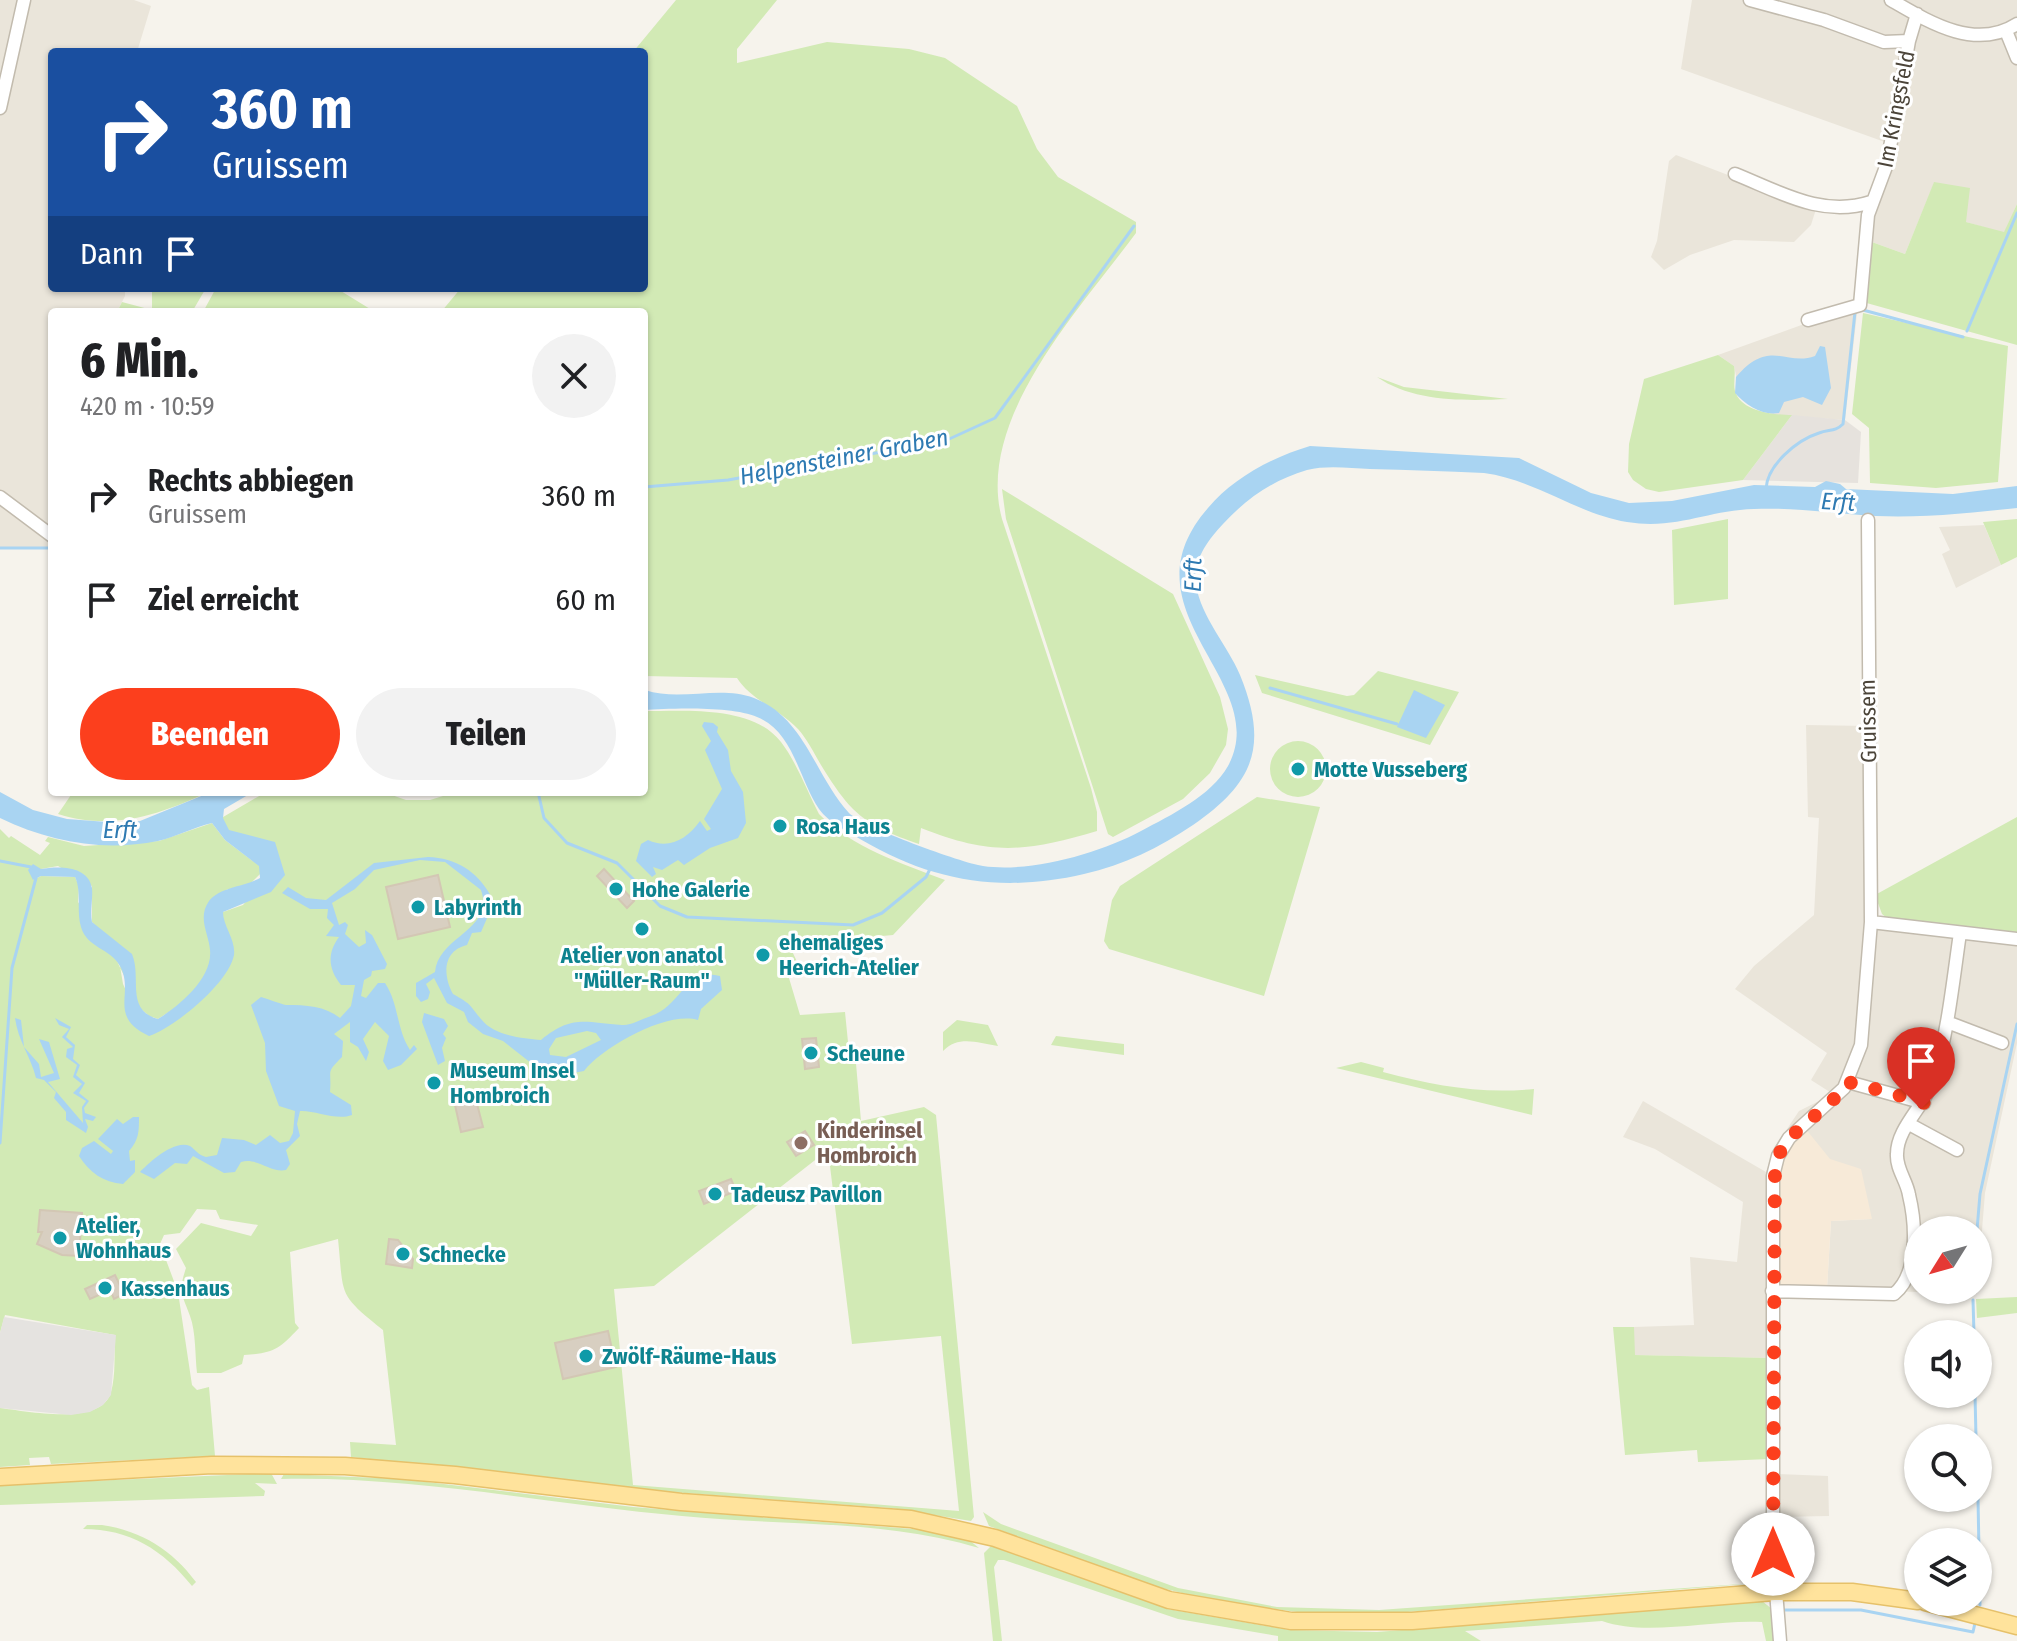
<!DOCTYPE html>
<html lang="de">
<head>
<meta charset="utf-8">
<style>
  body { margin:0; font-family:"Fira Sans Condensed",sans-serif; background:#f2f2f2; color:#202124; height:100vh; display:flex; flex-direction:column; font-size:30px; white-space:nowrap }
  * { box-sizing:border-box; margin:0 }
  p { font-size:26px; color:#757577 }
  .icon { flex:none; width:44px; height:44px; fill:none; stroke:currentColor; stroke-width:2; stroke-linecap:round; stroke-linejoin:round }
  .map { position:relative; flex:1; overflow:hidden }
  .sheet { position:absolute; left:48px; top:308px; width:600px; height:488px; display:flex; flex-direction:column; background:#fff; border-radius:8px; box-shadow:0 2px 6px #0004 }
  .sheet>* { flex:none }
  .banner { position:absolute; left:48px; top:48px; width:600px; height:244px; border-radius:8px; box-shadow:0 2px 6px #0004; background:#1a4fa0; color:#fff; overflow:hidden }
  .needle { width:52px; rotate:233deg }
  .controls { position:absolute; left:1904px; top:1216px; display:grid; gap:16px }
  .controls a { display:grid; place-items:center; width:88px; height:88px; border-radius:50%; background:#fff; box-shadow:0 2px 6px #0004; font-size:40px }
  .pin { position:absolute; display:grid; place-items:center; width:68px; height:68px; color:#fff; margin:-82px -34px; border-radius:50% 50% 50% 0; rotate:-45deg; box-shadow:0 0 8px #0007 }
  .pin .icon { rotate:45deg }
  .me { position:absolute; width:88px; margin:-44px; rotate:0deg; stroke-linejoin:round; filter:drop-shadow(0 0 6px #0008) }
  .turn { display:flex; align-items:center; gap:28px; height:168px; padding:0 32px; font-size:36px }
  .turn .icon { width:104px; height:104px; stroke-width:2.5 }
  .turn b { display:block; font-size:56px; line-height:68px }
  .then { display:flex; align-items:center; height:76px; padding:0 32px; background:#0003; gap:16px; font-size:30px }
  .round { display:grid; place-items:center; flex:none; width:84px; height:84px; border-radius:42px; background:#f2f2f2 }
  .overview { display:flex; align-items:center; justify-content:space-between; height:136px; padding:0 32px }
  h1 { font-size:48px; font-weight:800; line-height:60px }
  .action { display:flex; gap:16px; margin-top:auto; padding:16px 32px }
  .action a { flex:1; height:92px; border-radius:48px; background:#fc3f1d; color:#fff; font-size:32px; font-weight:800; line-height:92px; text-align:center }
  .action a+a { background:#f2f2f2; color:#202124 }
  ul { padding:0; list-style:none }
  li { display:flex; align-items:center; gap:24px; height:104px; padding:0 32px }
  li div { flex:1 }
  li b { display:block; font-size:30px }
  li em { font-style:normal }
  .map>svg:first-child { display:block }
</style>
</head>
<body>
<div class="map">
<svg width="2017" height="1641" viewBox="0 0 2017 1641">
  <rect width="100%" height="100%" fill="#f6f3ec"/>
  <!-- residential -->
  <path fill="#eae5da" d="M0,0H134L151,6L137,52H52V288H125V296L117,312H52V548L0,547Z
    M1692,0H2017V204L2004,233L1966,222L1934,183L1905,254L1869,241V222L1893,166L1896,146L1681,69Z
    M1676,155L1816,209L1811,225L1794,242L1734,240L1690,255L1664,270L1651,257L1657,241L1669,161Z
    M1843,310L1857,313L1845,420L1773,415L1741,399L1734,366L1718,355Z
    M1984,525L2001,565L1956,588L1942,554L1950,550L1939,527Z
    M1806,725L1867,726L1869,926L2017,944V1043L1985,1193L1978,1280V1230H1918V1290H1977V1294L1827,1289L1831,1221L1871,1219L1805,1129L1769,1358L1634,1355V1327L1694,1325L1690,1257L1737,1262L1743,1202L1655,1149L1623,1137L1643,1101L1766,1172L1779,1141L1799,1111L1833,1094L1811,1080L1827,1053L1735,989L1754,966L1814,915L1819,818L1808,817Z
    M1777,1474L1828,1476L1829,1516L1777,1517Z"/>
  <!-- commercial -->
  <path fill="#f7ead8" d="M1805,1128L1830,1159L1861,1169L1872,1219L1831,1221L1827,1289L1776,1285V1175L1788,1145Z"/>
  <!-- industrial -->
  <path fill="#e6e2dd" d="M1792,415L1845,420L1861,432L1858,483L1743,480Z"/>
  <!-- green -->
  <path fill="#d2eab5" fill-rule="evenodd" d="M676,0H777L737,49V63L827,42L909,49L945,58L1017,106L1037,149L1058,177L1136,222V233C1080,309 975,419 1002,519L1091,788L1097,812V831C1025,852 992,856 921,828L919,844C864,825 851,814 821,765C814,753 807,739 798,729C779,709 751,700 737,678L644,676V312H441L461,288H644V52H633Z
    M1934,182L1970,188L1966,222L2004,232L2017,204V345L1863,302L1869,241L1905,254Z
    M152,288H206L192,312H117L122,302L152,310Z
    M216,288H336L375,312H203Z
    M1863,313L2008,346L1998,482L1936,488L1870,483L1869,428L1852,414Z
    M1718,355L1734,366C1736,374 1733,383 1735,391C1741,412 1775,415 1792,415L1743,480L1659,492L1646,489L1633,480L1628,472L1629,444L1644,379Z
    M1377,377L1404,387L1508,399C1465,401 1413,402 1377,377Z
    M1002,489L1173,594L1220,697L1228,729L1226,745L1210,773L1183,799L1113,837L1108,834L1006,519Z
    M1728,519V599L1674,605L1672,530Z
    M2017,519V557L2001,565L1983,522Z
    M1378,671L1459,692L1430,745L1262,693L1255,675L1347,696L1354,695Z
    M644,711C686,711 752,705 781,742C797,763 807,791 819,814C851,847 903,864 945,880L893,935L816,942L817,947L792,951L799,966L786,968L800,1015L845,1012L849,1052H855L861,1121L924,1107L936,1115L974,1517L971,1521L891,1508L657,1491L351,1457L350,1442L396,1445L383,1330C337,1293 344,1297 338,1239L290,1252L295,1323L299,1328C278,1350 274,1353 244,1355L242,1364L221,1373H197C195,1356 196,1332 190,1316C182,1294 178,1292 186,1268L176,1249L201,1223L251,1236L258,1225L220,1219L216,1210L197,1209L180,1233L164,1235L160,1244L178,1292L192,1385L197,1390L209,1387L215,1456L51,1464L49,1457L29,1458L30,1465L0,1467V1408C26,1411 102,1427 111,1392C116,1375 114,1353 115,1335L5,1315L0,1333V829L9,838L11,836L40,855L50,843L45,841L48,837L84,846L159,841L212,823L225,840L254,862L218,820L266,792H383L406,800H430L456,792H644ZM58,866L92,886V922L104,935L140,1008L149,1016L158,1019L172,1010L161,1025L136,1012L123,984L120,966L78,902L79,886L75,877L41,876L33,880L41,869ZM261,873L267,877L243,905L223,912L209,944L226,890L251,883ZM828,1150L852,1344L941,1336L959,1511L633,1485L614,1289L654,1286Z
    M1270 769a28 28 0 1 1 56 0a28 28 0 1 1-56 0Z
    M73,792H208C160,815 112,831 58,814Z
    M1257,797L1320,807L1264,996L1109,949L1104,941L1112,900L1120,886Z
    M2017,817V937L1888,919L1882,914L1875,895Z
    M957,1020L988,1025L998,1046C977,1043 959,1035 943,1051V1032Z
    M1056,1036L1124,1044V1055L1051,1045Z
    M1361,1062L1384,1068L1383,1072C1435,1086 1481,1094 1534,1089L1532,1115L1336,1068Z
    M2017,1297V1313L1977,1318L1976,1299Z
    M1613,1327H1634L1635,1355L1769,1358V1459L1698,1462L1697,1450L1625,1455Z
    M271,1473L277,1484L255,1483L265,1491L264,1496L0,1505V1485Z
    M284,1474L402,1479L633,1507L925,1530L969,1540L979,1548C883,1519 781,1526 682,1516C549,1504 415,1476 281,1479Z
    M983,1512L1001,1524L1178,1588L1277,1607L1379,1610L1769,1582L1395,1613L1297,1612L1210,1600L1154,1586L989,1526Z
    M102,1525C142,1531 172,1550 196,1582L192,1586C163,1550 130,1529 83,1529L87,1525Z
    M991,1546L1168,1609L1290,1630L1377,1632L1762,1601L1772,1609L1777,1641H1766L1762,1622C1713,1619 1647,1637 1602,1621L1465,1631L1481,1641H1278V1636L1178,1619L1004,1560H998L994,1567L1002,1641H993L984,1553Z"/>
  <!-- parking -->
  <path fill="#e5e3e0" d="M4,1317L116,1335L111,1395L103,1405L90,1412L71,1415L0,1408V1333Z"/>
  <!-- water -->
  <path fill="#a9d4f2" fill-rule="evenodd" d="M1820,346L1825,347L1831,388L1822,405L1803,397L1784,402L1779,413C1762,416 1746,405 1735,393L1736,377C1770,337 1786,367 1815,356Z
    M1310,446L1519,458L1591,493L1629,503L1672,501L1754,485L1815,487L1826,481L1840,484L1846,489L1953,494L2017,486V508C1971,513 1923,518 1876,516C1836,514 1795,507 1754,509C1708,510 1677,530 1627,522C1577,514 1536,480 1484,473C1446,471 1408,470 1370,469C1350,468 1326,465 1307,470C1273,480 1247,498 1223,524C1208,540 1192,561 1196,585C1201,617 1228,646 1240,675C1269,746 1254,783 1193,825C1159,848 1124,865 1084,874C1002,893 933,882 860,839C846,830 829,823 819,809C799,780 794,732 757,717C733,706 671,708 644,710L645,690C680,702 719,685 754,698C805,718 815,776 849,813C863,827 962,863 983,866C1031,873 1100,853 1141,831C1171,815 1211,796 1228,766C1274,681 1118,611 1208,508C1233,478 1273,457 1310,446Z
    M1414,690L1445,705L1426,738L1397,727Z
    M704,722L713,723L718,727L717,732L728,750L731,771L743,792L746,823L738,838L710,848L684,865L678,860L662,870L653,867L656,874L652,877L636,861L641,844L648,840C669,850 687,839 700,821L707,831L711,829L704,819L722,789L705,750L711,741L702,726Z
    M0,792L33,810L67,819L121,823L140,821L211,792H253L224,809L223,818L229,830L275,842L285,875L271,892L223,912C223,926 236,940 234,955C229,983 174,1028 149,1036C107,1016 135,994 120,966C110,948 87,948 81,927C76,910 82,892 75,877L41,876L33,880L28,870L33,864L41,869C58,866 88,865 92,888C93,899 90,911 92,922L132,954C142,978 125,1010 158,1019C179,1006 213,978 210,950C209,934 197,918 209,901C220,887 244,887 260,878L259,866L225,840L212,823C194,827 176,837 158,841C103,852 50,842 0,818Z
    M428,857C456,858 477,871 491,896L488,916L481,932L472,933L467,945C442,951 443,976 453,994C472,1005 467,1002 481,1019C494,1036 522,1038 541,1040C573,1014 585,1023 622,1025C630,1026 642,1019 651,1016C682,1005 685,967 720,976L722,990L701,1009L698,1020C666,1011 603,1047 584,1071L562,1075L540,1070L503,1041L483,1034L468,1022L464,1012L447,1003L434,978L426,984L430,992L428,999L421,1002L416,996V983L435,972C438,936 495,930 481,890L445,862L420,860L374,870L355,889L332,903L339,925L345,922L348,925L345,934L359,947L366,943L365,930L372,935L387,964L385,969L372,971L371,976L364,980L361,996L366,998L378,983H385C399,1004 396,1028 410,1050L414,1045L417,1049L401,1065L388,1070L383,1061L389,1036L375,1022L363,1039L369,1052L366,1061L358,1047L350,1042V1022L334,1034L343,1041L342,1057C325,1074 332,1069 330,1092L351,1105L352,1115C336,1121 315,1110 300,1111L297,1124L300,1136L286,1150L290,1164L286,1170C270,1173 257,1157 241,1162L235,1172L224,1173L193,1156L187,1164L175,1163L154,1179L140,1172C147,1165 173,1139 190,1146C196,1150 198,1155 206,1157L217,1155L222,1138L244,1140L256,1145L270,1135L280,1143L289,1141L293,1133L295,1111L279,1106L266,1071L265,1043L251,1005L261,997C269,999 280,1004 286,1005C306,1005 325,1006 340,1018L351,1006L355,985H341C328,969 327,953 339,937L326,936L334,925L327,918L328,909H310L282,893L288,887L306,898L326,900L374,863ZM587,1031L596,1033L601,1040L566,1057L550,1055L549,1049L556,1038Z
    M424,1013L444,1019L448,1026L443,1034L446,1038L442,1048L445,1061L438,1065L422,1022Z
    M15,1018L21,1020L24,1047L39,1064L41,1077L54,1073L39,1039L49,1042L60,1079L48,1082L83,1123L82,1107L86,1101L73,1093L82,1084L73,1077L77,1065L66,1057L67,1049L73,1047L62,1037L69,1029L59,1025L55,1018L71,1027L66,1037L75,1045L73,1059L80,1065L76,1075L85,1083L79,1093L89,1101L84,1108L85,1113L96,1117L93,1121L85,1119L88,1127L86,1133L66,1120V1112L54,1098L56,1092L44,1080L36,1078C31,1057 18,1041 15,1018Z
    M133,1117H139C139,1131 139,1140 129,1151L130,1161L135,1160V1172L123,1184C103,1182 90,1173 79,1156L82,1148L94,1141L111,1154L113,1151L98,1139L117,1119L123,1124Z"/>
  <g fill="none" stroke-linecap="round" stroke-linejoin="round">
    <!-- stream -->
    <path stroke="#a9d4f2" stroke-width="3" d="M1863,310L1963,337
      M1967,331L2017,213
      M644,487L728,480L947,440L995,418L1134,226
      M1766,489C1767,465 1797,440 1819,433C1829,429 1835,432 1843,424L1855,312
      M0,548H52
      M1270,688L1397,724
      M538,792L544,818L567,843L617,863L660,906L687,917L853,925L882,913L926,877L930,869
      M0,861L31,867
      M0,1143L12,968L36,878
      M1977,1230L1980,1194L2017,1024
      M1973,1292V1290
      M1973,1300L1974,1334
      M1975,1394L1976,1438
      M1978,1498L1980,1605
      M1781,1610H1861L1973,1632L1975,1623"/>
  </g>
  <!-- building -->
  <path fill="#d8cfc1" stroke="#d3c7b4" stroke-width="2" d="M604,869L634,901L627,908L597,876Z
    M438,875L450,927L398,939L386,887Z
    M816,1038L819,1067L805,1069L802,1039Z
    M476,1100L483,1127L461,1132L455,1105Z
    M805,1131L814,1145L796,1156L787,1142Z
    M731,1179L736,1191L704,1204L699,1191Z
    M40,1210L82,1213L79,1256L62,1255L37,1244L42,1232H38Z
    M389,1239L398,1240L413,1259L412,1268L386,1264Z
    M115,1275L124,1294L114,1299L110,1290L90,1299L85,1289Z
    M608,1331L616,1367L563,1379L555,1343Z"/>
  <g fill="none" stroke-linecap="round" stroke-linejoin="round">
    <!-- minor casing -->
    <g stroke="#c2bbae" stroke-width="15">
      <path id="minor" d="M1750,0L1824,20L1884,42L1909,41
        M1891,0C1929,22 1975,51 2017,24
        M2006,31L2017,58
        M0,108L24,0
        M1735,174C1780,192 1822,218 1871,202
        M1808,320L1860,305L1868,215L1887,164L1909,41L1917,14
        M0,497L52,536
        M1871,922L2017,939
        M1947,1022L2002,1043
        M1848,1082L1924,1103
        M1909,1124L1957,1150
        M1772,1291L1894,1294C1919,1274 1916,1224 1909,1195C1907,1181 1896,1169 1897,1154C1897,1127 1926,1105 1934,1078C1948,1032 1953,981 1960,933
        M1780,1641L1773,1554V1176L1778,1156L1789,1138L1844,1088L1861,1045L1871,922L1868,520"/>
    </g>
    <!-- major casing -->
    <g stroke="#e6c16a" stroke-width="19">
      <path id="major" d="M0,1477L212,1465L345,1466L455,1475L681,1502L911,1519L995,1538L1169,1600L1291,1621H1412L1774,1592H1852L1918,1601
        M1925,1602L2017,1626"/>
    </g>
    <!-- minor -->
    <use href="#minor" stroke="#fff" stroke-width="12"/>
    <!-- major -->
    <use href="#major" stroke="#ffe39c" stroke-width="16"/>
  </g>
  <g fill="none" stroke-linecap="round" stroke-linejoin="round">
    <!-- route -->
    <path stroke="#fc3f1d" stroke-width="14" stroke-dasharray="0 25.2" d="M1773,1554L1775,1163C1789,1126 1827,1114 1848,1082L1917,1100L1924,1103L1921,1109"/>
  </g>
  <!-- markers -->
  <g fill="#0f9aa8" stroke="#fff" stroke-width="3">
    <circle cx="1298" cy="769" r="8"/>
    <circle cx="780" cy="826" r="8"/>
    <circle cx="616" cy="889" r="8"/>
    <circle cx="418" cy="907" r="8"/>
    <circle cx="642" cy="929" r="8"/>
    <circle cx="763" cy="955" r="8"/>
    <circle cx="811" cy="1053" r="8"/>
    <circle cx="434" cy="1083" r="8"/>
    <circle cx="715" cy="1194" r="8"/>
    <circle cx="60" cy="1238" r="8"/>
    <circle cx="403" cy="1254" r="8"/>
    <circle cx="105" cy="1288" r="8"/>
    <circle cx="586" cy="1356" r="8"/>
  </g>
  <circle fill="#8d6e63" stroke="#fff" stroke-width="3" cx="801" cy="1143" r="8"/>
  <g text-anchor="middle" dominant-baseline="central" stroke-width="6" stroke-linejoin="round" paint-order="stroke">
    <!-- street labels -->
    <g font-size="22" fill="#4b4439" stroke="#fff">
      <text transform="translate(1896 109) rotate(-79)">Im Kringsfeld</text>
      <text transform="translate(1868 721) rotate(-91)">Gruissem</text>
    </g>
    <!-- culture labels -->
    <g font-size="22" font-weight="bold" fill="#0d838f" stroke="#fff" text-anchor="start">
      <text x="1314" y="769">Motte Vusseberg</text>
      <text x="796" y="826">Rosa Haus</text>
      <text x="632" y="889">Hohe Galerie</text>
      <text x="434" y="907">Labyrinth</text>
      <text x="779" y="942">ehemaliges<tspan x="779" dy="25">Heerich-Atelier</tspan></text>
      <text x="642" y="955" text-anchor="middle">Atelier von anatol<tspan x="642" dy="25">"Müller-Raum"</tspan></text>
      <text x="827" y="1053">Scheune</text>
      <text x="450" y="1070">Museum Insel<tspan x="450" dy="25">Hombroich</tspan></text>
      <text x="731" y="1194">Tadeusz Pavillon</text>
      <text x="76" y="1225">Atelier,<tspan x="76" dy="25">Wohnhaus</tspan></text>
      <text x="419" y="1254">Schnecke</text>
      <text x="121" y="1288">Kassenhaus</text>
      <text x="602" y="1356">Zwölf-Räume-Haus</text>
    </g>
    <!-- education labels -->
    <g font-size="22" font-weight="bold" fill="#785e54" stroke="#fff" text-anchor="start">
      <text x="817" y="1130">Kinderinsel<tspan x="817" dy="25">Hombroich</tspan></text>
    </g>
    <!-- water labels -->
    <g font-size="24" font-style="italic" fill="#2e7ab2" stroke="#fff">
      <text transform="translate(844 457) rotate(-11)">Helpensteiner Graben</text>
      <text transform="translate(1838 502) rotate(3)">Erft</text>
      <text transform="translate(1193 575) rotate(-89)">Erft</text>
      <text x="120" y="830">Erft</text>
    </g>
  </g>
</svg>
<div class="controls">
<a><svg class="needle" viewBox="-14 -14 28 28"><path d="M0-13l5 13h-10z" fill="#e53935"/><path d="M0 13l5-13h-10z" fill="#757577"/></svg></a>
<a><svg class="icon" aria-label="sound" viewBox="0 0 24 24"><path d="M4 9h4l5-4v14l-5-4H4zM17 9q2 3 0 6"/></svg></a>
<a><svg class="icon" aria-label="search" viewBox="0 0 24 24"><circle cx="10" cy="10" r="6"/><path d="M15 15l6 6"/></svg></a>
<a><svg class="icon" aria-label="layers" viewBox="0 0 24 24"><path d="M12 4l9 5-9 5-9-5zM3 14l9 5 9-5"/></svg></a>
</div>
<div class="pin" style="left:1921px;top:1109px;background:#d93025"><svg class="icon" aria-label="arrive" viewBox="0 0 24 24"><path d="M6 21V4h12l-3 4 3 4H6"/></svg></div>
<svg class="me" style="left:1773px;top:1554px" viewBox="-20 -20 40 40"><circle r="19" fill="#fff"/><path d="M0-13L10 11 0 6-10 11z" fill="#fc3f1d"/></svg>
<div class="banner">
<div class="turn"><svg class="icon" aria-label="right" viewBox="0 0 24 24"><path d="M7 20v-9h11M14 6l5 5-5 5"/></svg><div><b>360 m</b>Gruissem</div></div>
<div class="then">Dann<svg class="icon" aria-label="arrive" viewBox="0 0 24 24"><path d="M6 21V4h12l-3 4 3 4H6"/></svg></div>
</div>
<section class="sheet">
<div class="overview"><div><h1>6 Min.</h1><p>420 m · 10:59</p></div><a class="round"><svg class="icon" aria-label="close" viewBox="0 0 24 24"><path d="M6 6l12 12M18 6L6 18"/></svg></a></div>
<ul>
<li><svg class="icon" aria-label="right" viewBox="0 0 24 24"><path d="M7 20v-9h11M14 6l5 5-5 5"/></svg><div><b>Rechts abbiegen</b><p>Gruissem</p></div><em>360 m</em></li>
<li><svg class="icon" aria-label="arrive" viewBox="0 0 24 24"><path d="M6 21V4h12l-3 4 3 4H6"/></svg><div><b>Ziel erreicht</b></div><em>60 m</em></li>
</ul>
<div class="action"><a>Beenden</a><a>Teilen</a></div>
</section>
</div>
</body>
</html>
